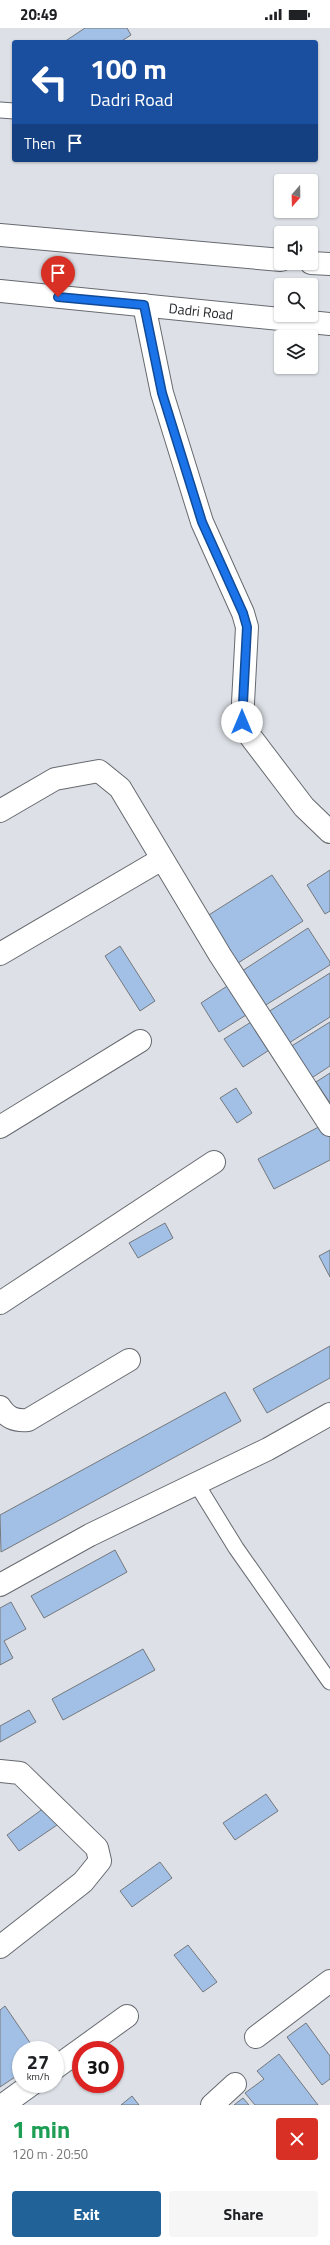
<!DOCTYPE html>
<html lang="en">
<head>
<meta charset="utf-8">
<style>
  body { margin:0; font-family:"Titillium Web",sans-serif; background:#f6f6f6; color:#202124; height:100vh; display:flex; flex-direction:column; font-size:15px; white-space:nowrap }
  * { box-sizing:border-box; margin:0 }
  p { font-size:13px; color:#757577 }
  .icon { flex:none; width:22px; height:22px; fill:none; stroke:currentColor; stroke-width:2; stroke-linecap:round; stroke-linejoin:round }
  .map { position:relative; height:2077px; overflow:hidden }
  .side { display:flex; flex-direction:column; background:#fff; flex:1 }
  .side>* { flex:none }
  .guide { position:absolute; left:12px; top:12px; width:306px; height:122px; border-radius:4px; box-shadow:0 1px 3px #0004; background:#1a4fa0; color:#fff; overflow:hidden }
  .needle { width:26px; rotate:200deg }
  .controls { position:absolute; left:274px; top:146px; display:grid; gap:8px }
  .controls a { display:grid; place-items:center; width:44px; height:44px; border-radius:4px; background:#fff; box-shadow:0 1px 3px #0004; font-size:20px }
  .speed { position:absolute; left:12px; top:2013px; display:flex; gap:8px; font-size:20px; font-weight:700; text-align:center }
  .speed>* { display:grid; place-content:center; width:52px; height:52px; border-radius:50%; background:#fff; box-shadow:0 1px 3px #0004; line-height:1 }
  .speed small { font-size:10px; font-weight:400 }
  .speed .limit { border:6px solid #d22; background:#fff; color:#111 }
  .pin { position:absolute; display:grid; place-items:center; width:34px; height:34px; color:#fff; margin:-41px -17px; border-radius:50% 50% 50% 0; rotate:-45deg; box-shadow:0 0 4px #0007 }
  .pin .icon { rotate:45deg }
  .me { position:absolute; width:44px; margin:-22px; rotate:0deg; stroke-linejoin:round; filter:drop-shadow(0 0 3px #0008) }
  .turn { display:flex; align-items:center; gap:14px; height:84px; padding:0 12px; font-size:18px }
  .turn .icon { width:52px; height:52px; stroke-width:2.5 }
  .turn b { display:block; font-size:28px; line-height:34px }
  .then { display:flex; align-items:center; height:38px; padding:0 12px; background:#0003; gap:8px; font-size:15px }
  .round { display:grid; place-items:center; flex:none; width:42px; height:42px; border-radius:4px; background:#f6f6f6 }
  .headline { display:flex; align-items:center; justify-content:space-between; height:68px; padding:0 12px }
  h1 { font-size:24px; font-weight:700; line-height:30px; color:#1e9e55 }
  .button { display:flex; gap:8px; margin-top:auto; padding:8px 12px }
  .button a { flex:1; height:46px; border-radius:4px; background:#216298; color:#fff; font-size:16px; font-weight:700; line-height:46px; text-align:center }
  .button a+a { background:#f6f6f6; color:#202124 }
  .status { display:flex; justify-content:space-between; align-items:center; height:28px; padding:0 20px; background:#fff; direction:ltr }
  .status svg { height:11px; fill:currentColor }
  .map>svg:first-child { display:block }
</style>
</head>
<body>
<div class="status"><b>20:49</b><svg viewBox="0 0 49 12"><path d="M0 12V9h3v3zM5 12V6h3v6zM10 12V3h3v9zM15 12V0h3v12zM26 1h20v11H26zM47 4h2v5h-2z"/></svg></div>
<div class="map">
<svg width="330" height="2077" viewBox="0 0 330 2077">
  <rect width="100%" height="100%" fill="#dde1e7"/>
  <!-- building -->
  <path fill="#a2c0e6" stroke="#74787d" d="M85,0H127L131,7L120,14H64Z
    M330,842V883L325,886L307,857Z
    M272,847L303,893L235,937L204,890Z
    M308,900L330,934V937L261,980L239,945Z
    M120,918L155,973L140,983L105,928Z
    M330,945V989L289,1015L268,984Z
    M235,953L254,982L219,1004L201,975Z
    M259,989L277,1017L243,1039L224,1011Z
    M330,994V1038L310,1051L290,1019Z
    M330,1045V1075L316,1054Z
    M236,1060L252,1085L237,1095L220,1070Z
    M328,1094L330,1099V1132L274,1161L258,1131Z
    M165,1195L173,1210L138,1230L129,1215Z
    M330,1222V1249L319,1228Z
    M330,1318V1350L267,1385L253,1361Z
    M225,1364L241,1393L1,1524L0,1487Z
    M115,1522L127,1544L44,1590L31,1568Z
    M11,1574L26,1601L4,1613L13,1630L0,1637V1580Z
    M143,1621L155,1642L63,1692L52,1671Z
    M29,1682L36,1694L0,1714V1698Z
    M266,1766L278,1783L235,1812L223,1795Z
    M44,1780L57,1797L19,1823L7,1807Z
    M160,1834L172,1850L132,1879L120,1863Z
    M188,1917L217,1954L203,1964L174,1927Z
    M5,1978L35,2022H21V2045L0,2059V1982Z
    M306,1995L330,2028V2051L322,2057L287,2009Z
    M279,2026L318,2077H255L245,2065L264,2051L257,2043Z
    M132,2068L139,2077H121Z
    M243,2070L249,2077H234Z"/>
  <g fill="none" stroke-linecap="round" stroke-linejoin="round">
    <!-- service casing -->
    <g stroke="#666a6f" stroke-width="17">
      <path id="service" d="M0,82L14,83
        M196,1455L236,1520L330,1654"/>
    </g>
    <!-- minor casing -->
    <g stroke="#666a6f" stroke-width="24">
      <path id="minor" d="M144,277L162,365L202,494L243,585L247,599L242,694L247,704L304,779L330,804
        M0,783L55,751L99,743L120,760L220,927L330,1097
        M0,926L162,831
        M0,1099L140,1013
        M0,1275L214,1134
        M0,1379C7,1390 15,1393 28,1392L129,1332
        M0,1557L90,1507L268,1421L330,1386
        M0,1743L20,1745L97,1820L100,1833L83,1854L0,1919
        M256,2009L330,1953
        M55,2040L127,1988
        M3,2077L32,2056
        M212,2077L235,2056"/>
    </g>
    <!-- secondary casing -->
    <g stroke="#666a6f" stroke-width="24">
      <path id="secondary" d="M0,207L281,232
        M311,235L330,236
        M0,263L330,296"/>
    </g>
    <!-- service -->
    <use href="#service" stroke="#fff" stroke-width="15"/>
    <!-- minor -->
    <use href="#minor" stroke="#fff" stroke-width="22"/>
    <!-- secondary -->
    <use href="#secondary" stroke="#fff" stroke-width="22"/>
  </g>
  <g fill="none" stroke-linecap="round" stroke-linejoin="round">
    <!-- route casing -->
    <g stroke="#114b97" stroke-width="10">
      <path id="route" d="M58,269L144,277L162,365L202,494L243,585L247,599L242,694"/>
    </g>
    <!-- route -->
    <use href="#route" stroke="#1a73e8" stroke-width="7"/>
  </g>
  <g text-anchor="middle" dominant-baseline="central" stroke-width="3" stroke-linejoin="round" paint-order="stroke">
    <!-- street labels -->
    <g font-size="14" fill="#25272a" stroke="#fff">
      <text transform="translate(201 283) rotate(6)">Dadri Road</text>
    </g>
  </g>
</svg>
<div class="controls">
<a><svg class="needle" viewBox="-14 -14 28 28"><path d="M0-13l5 13h-10z" fill="#e53935"/><path d="M0 13l5-13h-10z" fill="#757577"/></svg></a>
<a><svg class="icon" aria-label="sound" viewBox="0 0 24 24"><path d="M4 9h4l5-4v14l-5-4H4zM17 9q2 3 0 6"/></svg></a>
<a><svg class="icon" aria-label="search" viewBox="0 0 24 24"><circle cx="10" cy="10" r="6"/><path d="M15 15l6 6"/></svg></a>
<a><svg class="icon" aria-label="layers" viewBox="0 0 24 24"><path d="M12 4l9 5-9 5-9-5zM3 14l9 5 9-5"/></svg></a>
</div>
<div class="speed"><div>27<small>km/h</small></div><div class="limit">30</div></div>
<div class="pin" style="left:58px;top:269px;background:#d93025"><svg class="icon" aria-label="arrive" viewBox="0 0 24 24"><path d="M6 21V4h12l-3 4 3 4H6"/></svg></div>
<svg class="me" style="left:242px;top:694px" viewBox="-20 -20 40 40"><circle r="19" fill="#fff"/><path d="M0-13L10 11 0 6-10 11z" fill="#1a73e8"/></svg>
<div class="guide">
<div class="turn"><svg class="icon" aria-label="left" viewBox="0 0 24 24"><path d="M17 20v-9H6M10 6l-5 5 5 5"/></svg><div><b>100 m</b>Dadri Road</div></div>
<div class="then">Then<svg class="icon" aria-label="arrive" viewBox="0 0 24 24"><path d="M6 21V4h12l-3 4 3 4H6"/></svg></div>
</div>
</div>
<section class="side">
<div class="headline"><div><h1>1 min</h1><p>120 m · 20:50</p></div><a class="round" style="background:#d93025;color:#fff"><svg class="icon" aria-label="close" viewBox="0 0 24 24"><path d="M6 6l12 12M18 6L6 18"/></svg></a></div>
<div class="button"><a>Exit</a><a>Share</a></div>
</section>
</body>
</html>
